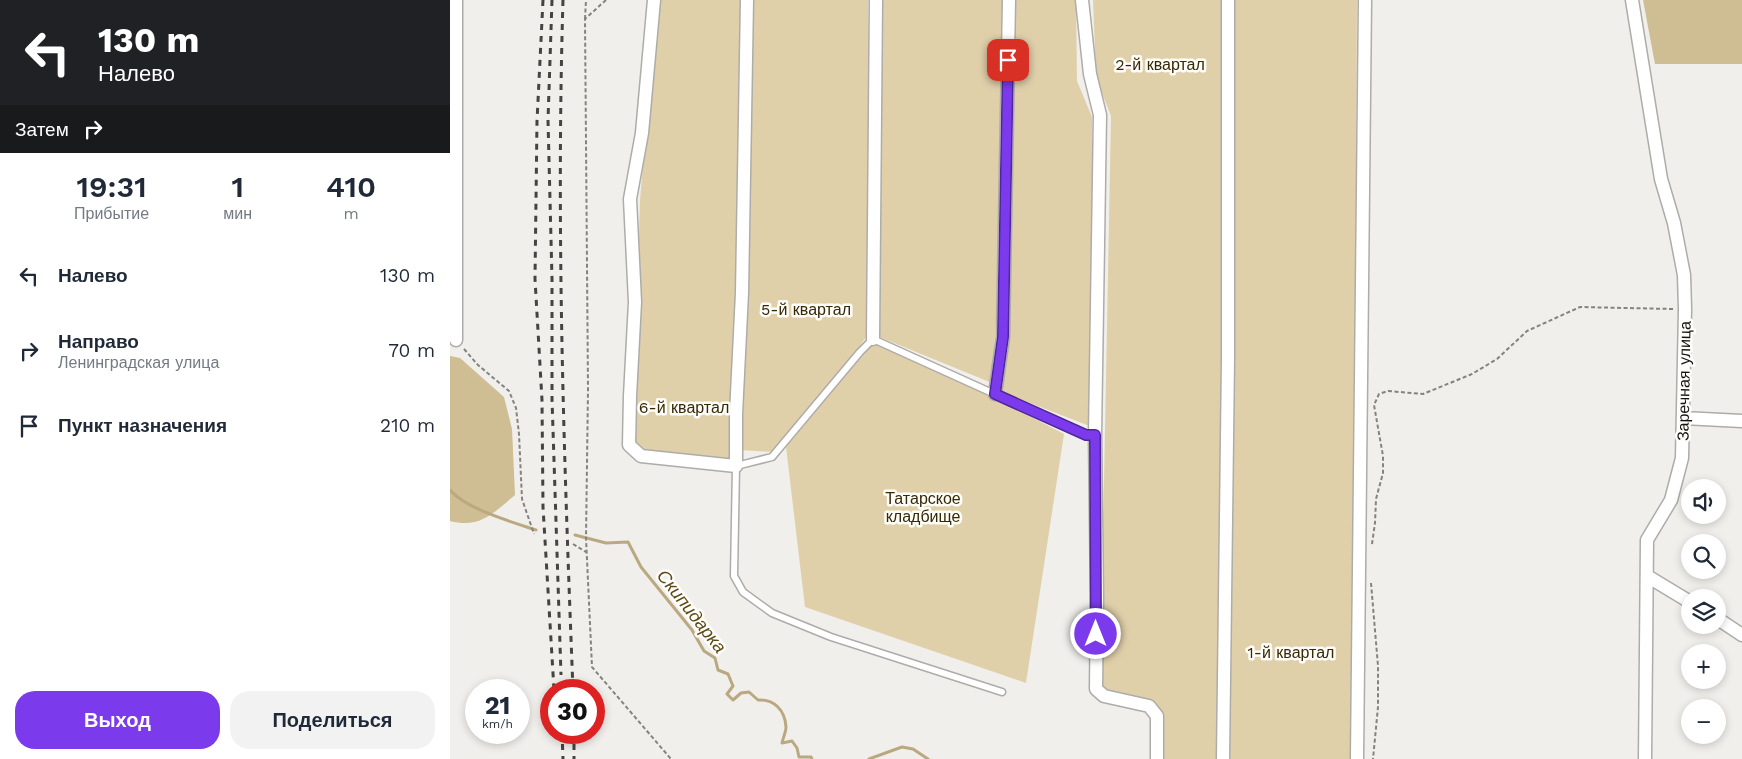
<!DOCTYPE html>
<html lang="ru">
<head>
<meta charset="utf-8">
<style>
  body { margin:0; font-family:"Work Sans",sans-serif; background:#f2f2f3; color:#1f2937; height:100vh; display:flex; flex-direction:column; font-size:19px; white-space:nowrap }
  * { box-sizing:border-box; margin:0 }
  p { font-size:16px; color:#747a83 }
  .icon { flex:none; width:28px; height:28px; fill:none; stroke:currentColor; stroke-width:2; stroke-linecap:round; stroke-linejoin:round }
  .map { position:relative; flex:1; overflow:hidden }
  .side { display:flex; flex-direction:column; background:#fff; width:450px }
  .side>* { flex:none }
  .top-card { background:#202124; color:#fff; overflow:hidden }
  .buttons { position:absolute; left:1231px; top:479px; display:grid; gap:10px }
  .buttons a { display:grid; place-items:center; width:45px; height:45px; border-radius:50%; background:#fff; box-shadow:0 2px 8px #0003; font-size:25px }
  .speed { position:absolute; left:15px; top:679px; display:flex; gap:10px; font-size:25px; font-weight:700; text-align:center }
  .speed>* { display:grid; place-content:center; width:65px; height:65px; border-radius:50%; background:#fff; box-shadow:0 2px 8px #0003; line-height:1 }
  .speed small { font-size:12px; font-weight:400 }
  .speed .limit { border:8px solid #d22; background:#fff; color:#111 }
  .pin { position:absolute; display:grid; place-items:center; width:42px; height:42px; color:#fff; margin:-21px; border-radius:10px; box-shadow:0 2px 8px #0006 }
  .me { position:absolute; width:55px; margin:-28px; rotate:0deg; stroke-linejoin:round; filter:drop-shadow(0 0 4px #0008) }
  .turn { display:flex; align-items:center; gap:18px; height:105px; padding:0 15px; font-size:22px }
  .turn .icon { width:65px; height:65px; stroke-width:2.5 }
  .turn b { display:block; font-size:35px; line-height:42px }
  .then { display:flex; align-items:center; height:48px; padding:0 15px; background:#0003; gap:10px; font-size:19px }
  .eta { display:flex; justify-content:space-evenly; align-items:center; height:85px; text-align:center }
  .eta b { font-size:30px; font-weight:600; line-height:35px }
  .action { display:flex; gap:10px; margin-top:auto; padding:10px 15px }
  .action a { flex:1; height:58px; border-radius:20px; background:#7c3aed; color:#fff; font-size:20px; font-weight:600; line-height:58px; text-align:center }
  .action a+a { background:#f2f2f3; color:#1f2937 }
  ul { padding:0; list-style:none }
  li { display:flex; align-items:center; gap:15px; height:75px; padding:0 15px }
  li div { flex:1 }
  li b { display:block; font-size:19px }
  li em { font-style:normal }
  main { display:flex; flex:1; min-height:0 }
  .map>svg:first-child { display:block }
</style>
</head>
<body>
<main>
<section class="side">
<div class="top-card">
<div class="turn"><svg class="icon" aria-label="left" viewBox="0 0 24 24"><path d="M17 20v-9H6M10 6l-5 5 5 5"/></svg><div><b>130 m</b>Налево</div></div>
<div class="then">Затем<svg class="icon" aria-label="right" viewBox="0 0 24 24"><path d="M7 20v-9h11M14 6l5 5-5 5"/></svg></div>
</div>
<div class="eta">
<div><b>19:31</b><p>Прибытие</p></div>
<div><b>1</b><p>мин</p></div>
<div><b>410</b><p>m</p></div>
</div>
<ul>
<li><svg class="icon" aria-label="left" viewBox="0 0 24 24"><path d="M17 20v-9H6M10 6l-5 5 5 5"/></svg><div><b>Налево</b></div><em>130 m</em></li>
<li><svg class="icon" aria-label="right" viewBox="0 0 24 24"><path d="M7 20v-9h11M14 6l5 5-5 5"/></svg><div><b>Направо</b><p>Ленинградская улица</p></div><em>70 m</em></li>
<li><svg class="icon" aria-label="arrive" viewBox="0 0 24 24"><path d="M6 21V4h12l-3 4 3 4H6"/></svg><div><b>Пункт назначения</b></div><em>210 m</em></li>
</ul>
<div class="action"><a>Выход</a><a>Поделиться</a></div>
</section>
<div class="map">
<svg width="1292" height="759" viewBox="0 0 1292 759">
  <rect width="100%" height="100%" fill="#f1efec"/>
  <!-- green -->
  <path fill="#e0d0aa" d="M207,0H293L282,462L195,453L183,441L190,200Z
    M299,0H418L421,330L407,350L323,452L289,450Z
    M429,0H556L546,321L542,383L427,336Z
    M564,0H626L627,81L642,117V427L549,391Z
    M643,0H773V481L768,759H711V713L707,704L650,691L661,116L646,78Z
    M781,0H907L903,759H776Z
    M424,342L539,395L614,434L576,683L355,607L336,447Z"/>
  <!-- forest -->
  <path fill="#cfbd93" d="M1193,0H1292V64H1205Z
    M0,356L10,358L54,397L62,429L65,495C43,513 30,529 0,521Z"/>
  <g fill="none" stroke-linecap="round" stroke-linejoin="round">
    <!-- stream -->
    <path stroke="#baa980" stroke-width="3" d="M0,490C16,509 62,522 86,530
      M125,535L156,543L178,542L191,567L242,630L254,651L265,658L268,670L278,674L283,686L277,694L283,700L291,693L299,692L308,700C324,699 335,710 336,727C336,732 333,738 332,743L342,741L347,748L349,757H361L362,759
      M419,759L452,747L463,749L478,759"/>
    <!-- service casing -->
    <g stroke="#aeaca9" stroke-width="9">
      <path id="service" d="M552,692L381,637L322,613L293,592L284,576L286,466L322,457L410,352L423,339L635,435H645"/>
    </g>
    <!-- minor casing -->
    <g stroke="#aeaca9" stroke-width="15">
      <path id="minor" d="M204,0L192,133L180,199L185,302L180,396L179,445L191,456L286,466V414L292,293L297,0
        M632,0L640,74L650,115L645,435L647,597L646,689L654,696L699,706L707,716V759
        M1182,0L1211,179L1224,223L1234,275L1235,309L1232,458L1221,500L1197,540L1195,759
        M423,339L426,0
        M6,340V0
        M545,394L553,337L559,0
        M1233,418L1292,421
        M1197,576L1240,602
        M1268,619L1292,635
        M773,759L778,359V0
        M907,759L915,0"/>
    </g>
    <!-- path -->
    <path stroke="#848381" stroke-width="2" stroke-dasharray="4 2.5" stroke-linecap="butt" d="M156,0L135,19L138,389L136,538L142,667L221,759
      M135,19L136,0
      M14,349L28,365L59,391L66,408L69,434L72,499L84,534
      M123,544L136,552
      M922,544L925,523L926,499L933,473V456L924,405L929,394L938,391L973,394L1022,374L1047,359L1077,331L1130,307L1223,309
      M921,583L928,666V707L923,759"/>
    <!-- service -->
    <use href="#service" stroke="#fff" stroke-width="6"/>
    <!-- minor -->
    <use href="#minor" stroke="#fff" stroke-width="12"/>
    <!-- rail -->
    <path stroke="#454443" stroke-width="3" stroke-dasharray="6 6" stroke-linecap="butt" d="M93,0L87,121L85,279L92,400L93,507L104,690
      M102,0L98,120L102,279V399L111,675
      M113,0C106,230 114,460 123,690
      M112,732L113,759
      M124,732V759"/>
  </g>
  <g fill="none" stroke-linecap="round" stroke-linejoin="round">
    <!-- route casing -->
    <g stroke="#51269a" stroke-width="12">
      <path id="route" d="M558,60L553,337L545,394L636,435H645L646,634"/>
    </g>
    <!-- route -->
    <use href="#route" stroke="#7c3aed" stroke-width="9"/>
  </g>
  <g text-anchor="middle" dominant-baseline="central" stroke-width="5" stroke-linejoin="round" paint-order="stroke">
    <!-- park labels -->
    <g font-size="16" fill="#362906" stroke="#fefdf9">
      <text x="710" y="64">2-й квартал</text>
      <text x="356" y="309">5-й квартал</text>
      <text x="234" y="407">6-й квартал</text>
      <text x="473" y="498">Татарское<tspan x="473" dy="18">кладбище</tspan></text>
      <text x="841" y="652">1-й квартал</text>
    </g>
    <!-- street labels -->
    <g font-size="16" fill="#131312" stroke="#fefdf9">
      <text transform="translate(1234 381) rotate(-89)">Заречная улица</text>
    </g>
    <!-- water labels -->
    <g font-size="18" font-style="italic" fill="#5b4816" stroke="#fefdf9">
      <text transform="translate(242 611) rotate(52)">Скипидарка</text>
    </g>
  </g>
</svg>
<div class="buttons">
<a><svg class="icon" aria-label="sound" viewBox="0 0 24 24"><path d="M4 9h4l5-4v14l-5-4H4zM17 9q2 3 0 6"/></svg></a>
<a><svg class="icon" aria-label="search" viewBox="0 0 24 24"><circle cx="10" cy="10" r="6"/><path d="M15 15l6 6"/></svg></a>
<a><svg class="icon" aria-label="layers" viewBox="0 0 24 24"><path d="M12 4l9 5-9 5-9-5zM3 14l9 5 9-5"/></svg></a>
<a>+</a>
<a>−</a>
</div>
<div class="speed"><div>21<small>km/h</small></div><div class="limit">30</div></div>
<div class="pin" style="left:558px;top:60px;background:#d93025"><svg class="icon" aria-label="arrive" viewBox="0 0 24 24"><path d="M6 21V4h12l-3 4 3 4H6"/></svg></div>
<svg class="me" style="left:646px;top:634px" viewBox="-20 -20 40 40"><circle r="17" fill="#7c3aed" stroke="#fff" stroke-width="3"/><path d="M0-11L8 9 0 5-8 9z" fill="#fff"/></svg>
</div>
</main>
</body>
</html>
